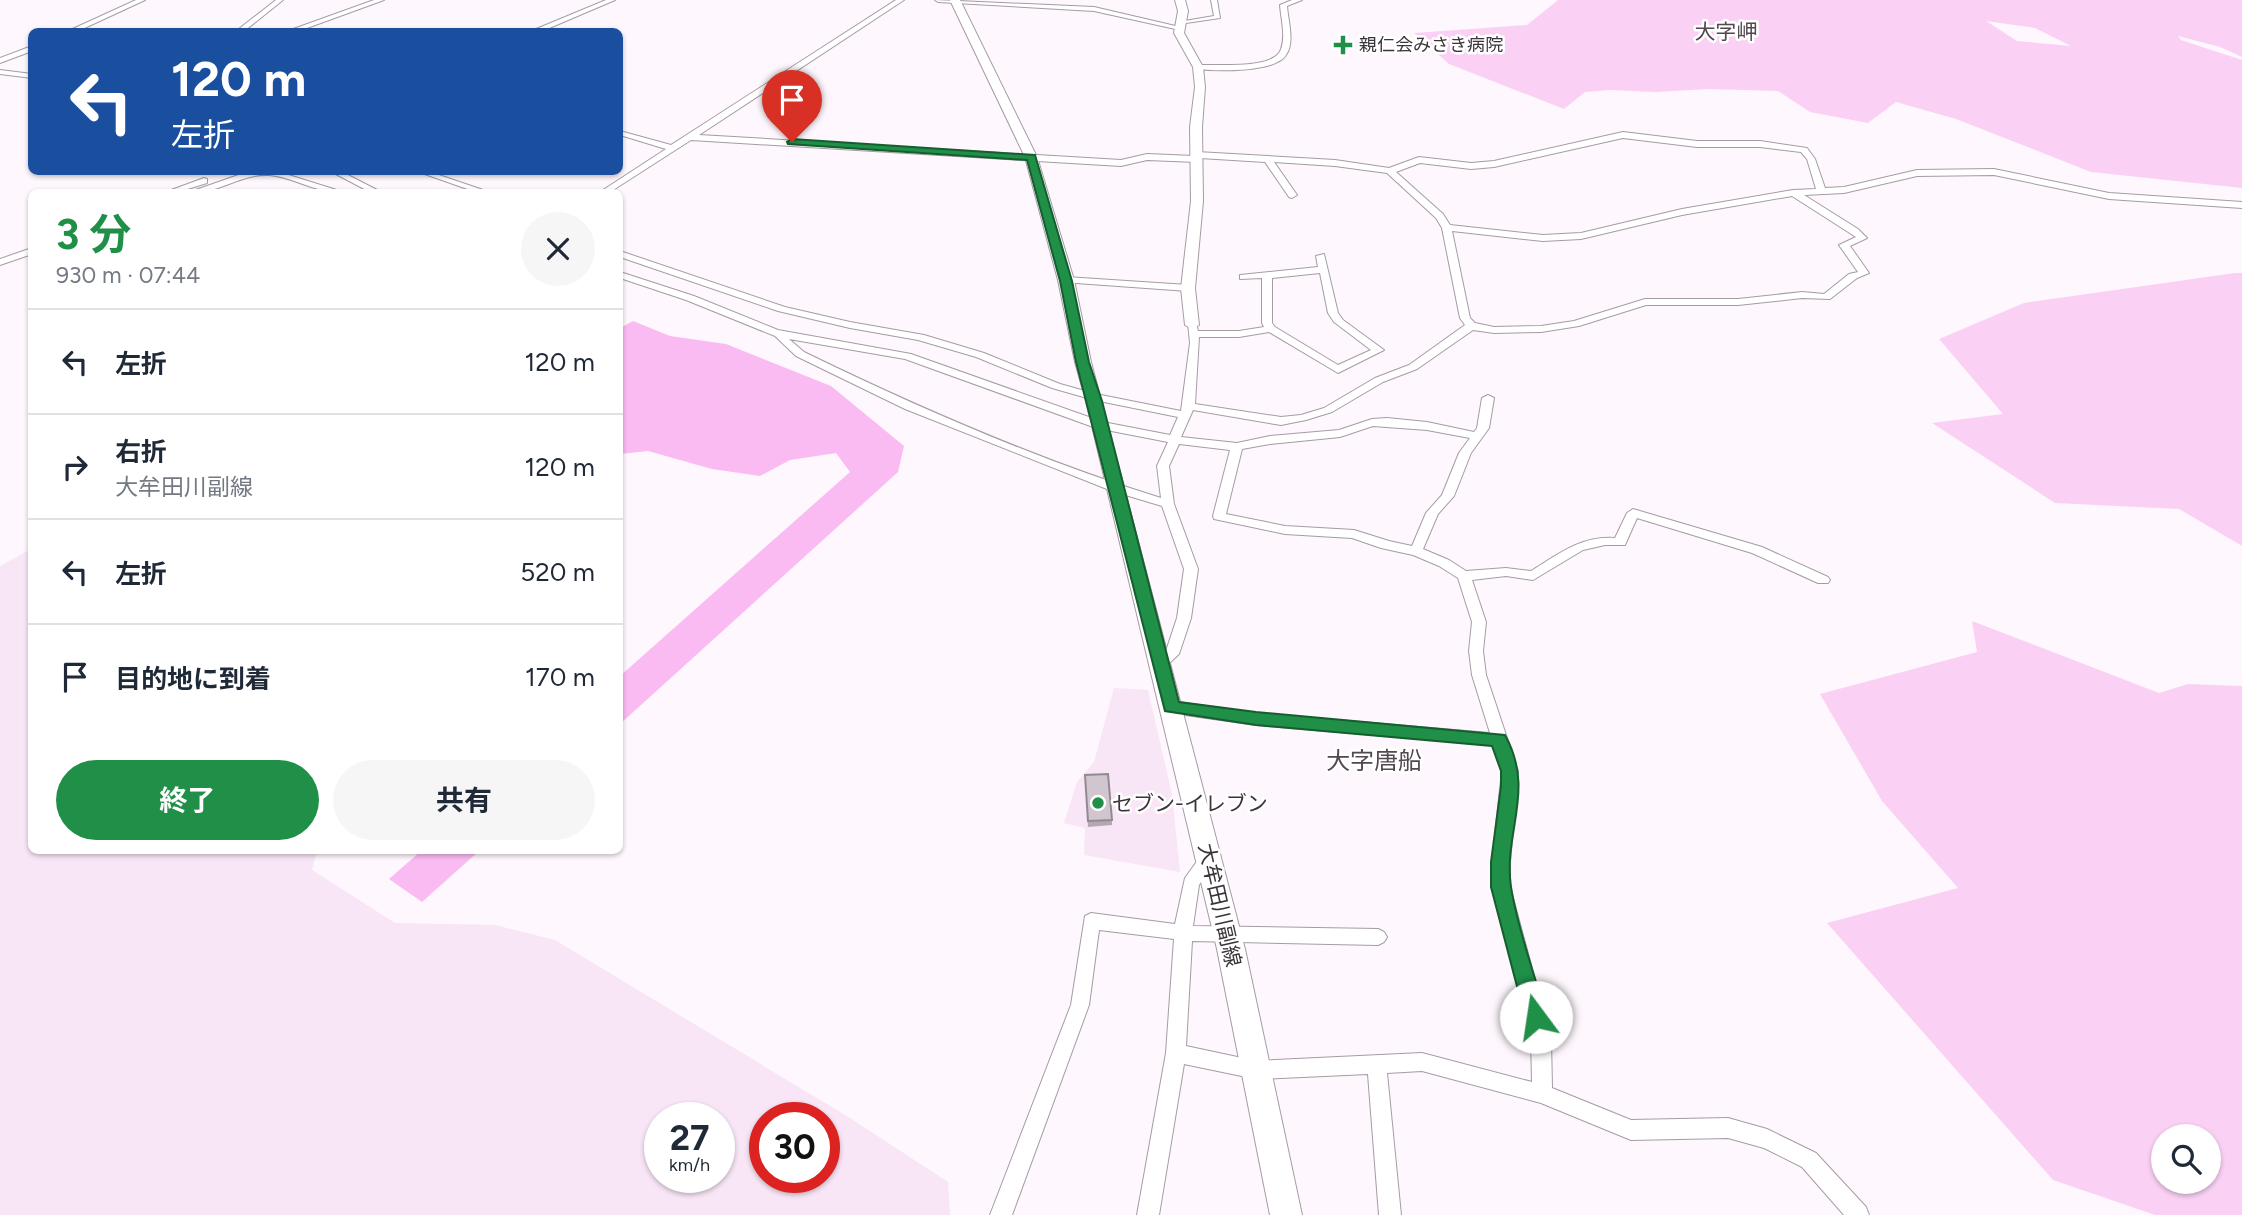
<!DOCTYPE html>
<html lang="ja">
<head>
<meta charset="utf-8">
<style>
  body { margin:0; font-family:Figtree,"Noto Sans JP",sans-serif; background:#f6f6f7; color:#1f2937; height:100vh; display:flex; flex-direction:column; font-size:26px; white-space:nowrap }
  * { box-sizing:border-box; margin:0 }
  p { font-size:23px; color:#747a83 }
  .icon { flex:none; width:38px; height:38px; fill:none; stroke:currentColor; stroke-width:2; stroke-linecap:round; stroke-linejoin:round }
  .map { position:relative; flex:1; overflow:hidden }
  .details { position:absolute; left:28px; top:189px; width:595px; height:665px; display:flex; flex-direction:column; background:#fff; border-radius:10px; box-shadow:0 2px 5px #0004 }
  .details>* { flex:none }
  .hud { position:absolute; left:28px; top:28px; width:595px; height:147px; border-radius:10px; box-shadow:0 2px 5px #0004; background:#1a4fa0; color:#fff; overflow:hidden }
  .fabs { position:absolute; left:2151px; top:1124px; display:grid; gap:14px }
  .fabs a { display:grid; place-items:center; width:70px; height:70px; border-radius:50%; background:#fff; box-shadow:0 2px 5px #0004; font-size:35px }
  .speed { position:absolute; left:644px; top:1102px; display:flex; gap:14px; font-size:35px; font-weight:700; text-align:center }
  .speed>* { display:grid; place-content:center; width:91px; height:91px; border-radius:50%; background:#fff; box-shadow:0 2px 5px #0004; line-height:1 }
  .speed small { font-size:18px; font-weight:400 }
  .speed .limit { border:10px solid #d22; background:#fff; color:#111 }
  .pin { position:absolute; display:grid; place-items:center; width:60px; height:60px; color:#fff; margin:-72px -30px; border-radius:50% 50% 50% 0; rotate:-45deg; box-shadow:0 0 7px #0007 }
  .pin .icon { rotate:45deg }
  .me { position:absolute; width:77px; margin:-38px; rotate:346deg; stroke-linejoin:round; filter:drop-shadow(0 0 5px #0008) }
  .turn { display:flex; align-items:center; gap:24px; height:147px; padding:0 28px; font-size:32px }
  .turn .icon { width:91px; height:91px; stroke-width:2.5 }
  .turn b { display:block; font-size:49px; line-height:60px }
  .round { display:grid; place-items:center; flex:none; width:74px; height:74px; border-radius:37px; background:#f6f6f7 }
  .overview { display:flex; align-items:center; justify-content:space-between; height:119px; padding:0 28px }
  h1 { font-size:42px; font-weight:700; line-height:52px; color:#209049 }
  .cta { display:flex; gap:14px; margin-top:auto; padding:14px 28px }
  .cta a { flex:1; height:80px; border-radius:42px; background:#209049; color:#fff; font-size:28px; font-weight:700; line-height:80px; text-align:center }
  .cta a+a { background:#f6f6f7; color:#1f2937 }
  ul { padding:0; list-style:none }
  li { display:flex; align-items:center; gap:21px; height:105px; padding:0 28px; border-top:2px solid #e0e1e3 }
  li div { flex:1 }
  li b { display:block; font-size:26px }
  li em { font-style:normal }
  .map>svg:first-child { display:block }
</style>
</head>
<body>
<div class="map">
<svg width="2242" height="1215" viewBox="0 0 2242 1215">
  <rect width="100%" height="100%" fill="#fef7fd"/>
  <!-- built -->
  <path fill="#f8e6f6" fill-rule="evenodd" d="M31,549L32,850L317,851L312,870L395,923L495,925L555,940L850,1118L948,1182L950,1215H0V566ZM660,1118H719V1178H660ZM765,1118H824V1178H765Z
    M1114,688L1148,690L1172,794L1180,872L1084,855L1085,828L1064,823L1077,782L1094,762Z"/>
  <!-- green -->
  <path fill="#fad1f4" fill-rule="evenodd" d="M1558,0H2242V57L2220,47L2178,36L2181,40L2242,60V188L2091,172L1956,119L1896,102L1868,123L1810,112L1778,91L1708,89L1656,92L1610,90L1585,92L1564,109L1449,64L1414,33L1527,25ZM1986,21L2035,28L2071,46L2017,41Z
    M2235,273H2242V546L2179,509L2055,503L1932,423L2003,414L1939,339L2024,303Z
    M1972,621L2159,693L2188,684L2242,686V1215H2155L2053,1180L1827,923L1958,888L1882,801L1820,694L1977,652ZM2163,1136H2208V1181H2163Z"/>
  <!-- water -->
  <path fill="#fabbf2" d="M633,321L670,336L726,344L831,386L904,446L898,472L620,724V676L850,472L836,453L790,460L760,476L712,469L648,451L620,454V328Z
    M421,851V850L479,851L422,902L389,879Z"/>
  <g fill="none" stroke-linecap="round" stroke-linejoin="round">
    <!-- street casing -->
    <g stroke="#a69ba5" stroke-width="2">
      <path id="street" d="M136,0H145L76,32H66Z
        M276,0H283L243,32H235Z
        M374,0H384L296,32H285Z
        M606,0H615L540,32H529Z
        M896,0H904L699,135L1121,160L1147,154L1194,156V153L1197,152L1335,160L1389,168L1419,157L1471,163L1494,161L1623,132L1697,141H1760L1807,148L1815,159L1825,188L1844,187L1917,170L1994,169L2109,193L2242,202V208L2109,199L1994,175L1917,176L1844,193L1804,195L1858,229L1867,238L1850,246L1869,273L1857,278L1830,299L1802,298L1738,305H1646L1579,326L1541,332L1494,333L1473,330L1417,369L1383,382L1332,412L1306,420L1281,425L1193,410L1181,437L1237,443L1270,436L1339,430L1372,419L1387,418L1427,422L1474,432L1477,428L1482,398L1488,395L1494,398L1489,428L1471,453L1454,496L1438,514L1423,549L1449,560L1466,571L1506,568L1531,571C1557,555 1582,535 1615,538L1627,513L1633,509L1762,547L1828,577L1830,580L1828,583H1818L1752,553L1637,518L1625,545H1605L1583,550L1533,580L1506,576L1472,580L1486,622L1483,651L1486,675L1518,771L1510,862V887L1551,1039L1552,1088L1631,1120L1728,1118L1767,1129L1816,1153L1866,1207L1869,1215H1844L1802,1167L1764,1148L1728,1138L1631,1140L1541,1103L1422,1071L1387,1073L1401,1215H1379L1368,1074L1256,1079L1184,1064L1159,1215H1137L1166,1053L1174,939L1099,930L1089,1005L1012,1215H990L1071,1005L1085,916L1091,913L1175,924L1185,878L1203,853L1209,851L1215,853L1217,858L1199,885L1193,926L1378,929L1384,932L1387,937L1384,942L1378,945L1192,941L1186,1046L1256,1061L1422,1053L1532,1082L1531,1039L1492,887V862L1502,771L1494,745L1256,725L1171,713L1166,711L1163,707L1166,703L1171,701L1256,713L1490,733L1472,675L1469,651L1472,622L1458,578L1439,566L1413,555L1381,548L1352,538L1285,534L1214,519L1213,516L1230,450L1179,444L1169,466L1174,504L1198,569L1191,618L1179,654L1164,668H1154L1152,664L1166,651L1177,618L1184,569L1162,506L1112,491L905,409L796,356L775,336L686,300L620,278V272L694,296L778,330L911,354L1103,422L1170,435L1178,417L1094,400L1052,388L976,357L918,340L850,328L778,311L620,257V251L785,307L850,322L924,335L984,353L1060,384L1096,394L1181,411L1190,343L1188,323H1196L1198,331H1239L1264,327L1262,323V278L1240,279V275L1318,267L1316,256L1324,254L1338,313L1343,320L1384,350L1338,373L1269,332L1239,337H1199L1195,404L1281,417L1301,415L1324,408L1375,378L1409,365L1465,325L1460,318L1442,228L1436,218L1387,173L1335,166L1274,162L1297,195L1292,198L1289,197L1265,162L1200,158L1197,162L1147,160L1121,166L691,140L610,192H600L666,149L620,135V131L671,145ZM1623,138L1697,147H1760L1801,152L1807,159L1816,189L1793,190L1682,209L1581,233L1543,235L1450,225L1443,214L1396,172L1420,163L1471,169L1494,167ZM1792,196L1856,237L1839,245L1858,272L1849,274L1824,294L1802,292L1738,299H1645L1574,321L1541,326L1494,327L1475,323L1470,318L1452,231L1543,241L1581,239L1682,215ZM1320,273L1328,313L1334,322L1371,350L1338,365L1275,327L1272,323V278ZM789,339L905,359L1096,428L1168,442L1157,466L1161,498C1038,460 919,408 804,352ZM1373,426L1427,430L1470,438L1459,453L1442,495L1426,513L1412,546L1389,541L1354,530L1285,526L1226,514L1242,449L1270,444L1340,437Z
        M935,0L1094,7L1184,28L1180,30L1094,11L938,2Z
        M1211,0H1217L1220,18L1179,24V22L1214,16Z
        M1292,0H1302L1287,6C1288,20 1295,43 1286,55C1275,73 1215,71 1195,69V65H1198C1216,64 1275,70 1281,49C1286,36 1281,19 1280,5Z
        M32,46V51L0,63V58Z
        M0,70L32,74V78L0,74Z
        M247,172H279L343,192C317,194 294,177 269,175C241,173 217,195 190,192Z
        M332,172H342L381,192H370Z
        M419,172H430L489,192H476Z
        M204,178L207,179V183L178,192H166Z
        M32,248V254L0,265V259Z
        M1066,277L1188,285L1193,288L1188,291L1062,282V278Z"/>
    </g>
    <!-- secondary casing -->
    <g stroke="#a69ba5" stroke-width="2">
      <path id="secondary" d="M1175,0H1185L1188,11L1184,33L1203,67L1205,87L1202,127L1203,201L1195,288L1199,325L1192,329L1185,325L1181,288L1191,201L1190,127L1195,87L1193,67L1174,33L1178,11Z"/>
    </g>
    <!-- primary casing -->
    <g stroke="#a69ba5" stroke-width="2">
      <path id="primary" d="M950,0H960L1037,157L1074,280L1091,362L1245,949L1302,1215H1270L1217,949L1086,401L1075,362L1058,280L1025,157Z"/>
    </g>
    <!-- street -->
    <use href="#street" fill="#fff" fill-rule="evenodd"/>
    <!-- secondary -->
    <use href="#secondary" fill="#fff" fill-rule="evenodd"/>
    <!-- primary -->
    <use href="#primary" fill="#fff" fill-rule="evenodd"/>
  </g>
  <!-- wall -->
  <path fill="#b4a9b2" d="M1085,775L1112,820V825L1088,827Z"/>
  <!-- building -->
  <path fill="#d1c5cf" stroke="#928a91" stroke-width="2" d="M1108,774L1112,820L1088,821L1085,775Z"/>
  <!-- route -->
  <path fill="#209049" stroke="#155e2f" stroke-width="2" d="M792,139L1035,155L1072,281L1089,362L1102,401L1179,702L1256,712L1505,735C1536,791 1503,832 1511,887C1518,931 1535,974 1546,1017L1543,1024L1536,1026L1528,1024L1525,1017L1491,887V862L1501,786V771L1492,746L1256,725L1165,711L1076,362L1060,281L1027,160L788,144L787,142Z"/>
  <!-- markers -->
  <g fill="#209049" stroke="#fff" stroke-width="2.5">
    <path d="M1339.5 34.5h7v7h7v7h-7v7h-7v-7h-7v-7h7z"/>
    <circle cx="1098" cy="803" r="7"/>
  </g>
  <g text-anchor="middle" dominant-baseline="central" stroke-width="5" stroke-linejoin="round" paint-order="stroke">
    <!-- far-poi labels -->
    <g font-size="18" fill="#3a3539" stroke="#fff" text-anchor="start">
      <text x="1359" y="45">親仁会みさき病院</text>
    </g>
    <!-- far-quarter labels -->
    <g font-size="21" fill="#524850" stroke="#fff">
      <text x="1726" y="31">大字岬</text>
    </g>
    <!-- poi labels -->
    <g font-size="21" fill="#3a3539" stroke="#fff" text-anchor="start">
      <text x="1112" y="803">セブン-イレブン</text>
    </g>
    <!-- street labels -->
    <g font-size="21" fill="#3a3539" stroke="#fff">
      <text transform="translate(1220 905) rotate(77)">大牟田川副線</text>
    </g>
    <!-- quarter labels -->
    <g font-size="24" fill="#524850" stroke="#fff">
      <text x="1374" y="760">大字唐船</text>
    </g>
  </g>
</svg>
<div class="fabs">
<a><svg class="icon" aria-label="search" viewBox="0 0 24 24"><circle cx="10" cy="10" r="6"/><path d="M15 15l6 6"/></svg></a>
</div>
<div class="speed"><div>27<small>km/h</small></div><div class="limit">30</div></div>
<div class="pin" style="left:792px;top:142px;background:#d93025"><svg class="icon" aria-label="arrive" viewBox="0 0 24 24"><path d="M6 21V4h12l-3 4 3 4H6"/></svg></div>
<svg class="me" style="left:1536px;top:1017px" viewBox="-20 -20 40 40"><circle r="19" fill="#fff"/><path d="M0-13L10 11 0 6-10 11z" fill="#209049"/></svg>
<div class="hud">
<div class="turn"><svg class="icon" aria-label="left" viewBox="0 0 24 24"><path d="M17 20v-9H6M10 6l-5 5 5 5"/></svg><div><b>120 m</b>左折</div></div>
</div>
<section class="details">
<div class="overview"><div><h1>3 分</h1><p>930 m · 07:44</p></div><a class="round"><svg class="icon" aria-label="close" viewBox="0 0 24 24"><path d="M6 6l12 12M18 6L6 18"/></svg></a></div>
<ul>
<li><svg class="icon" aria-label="left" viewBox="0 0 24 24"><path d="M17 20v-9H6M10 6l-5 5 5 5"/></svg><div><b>左折</b></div><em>120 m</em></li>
<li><svg class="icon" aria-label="right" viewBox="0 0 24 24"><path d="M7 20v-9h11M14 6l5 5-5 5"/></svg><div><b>右折</b><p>大牟田川副線</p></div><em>120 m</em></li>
<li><svg class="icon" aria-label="left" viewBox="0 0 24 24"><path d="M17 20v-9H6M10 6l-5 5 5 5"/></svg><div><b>左折</b></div><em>520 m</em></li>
<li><svg class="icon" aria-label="arrive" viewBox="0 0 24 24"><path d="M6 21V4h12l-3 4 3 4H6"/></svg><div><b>目的地に到着</b></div><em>170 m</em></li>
</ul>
<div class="cta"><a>終了</a><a>共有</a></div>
</section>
</div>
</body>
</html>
